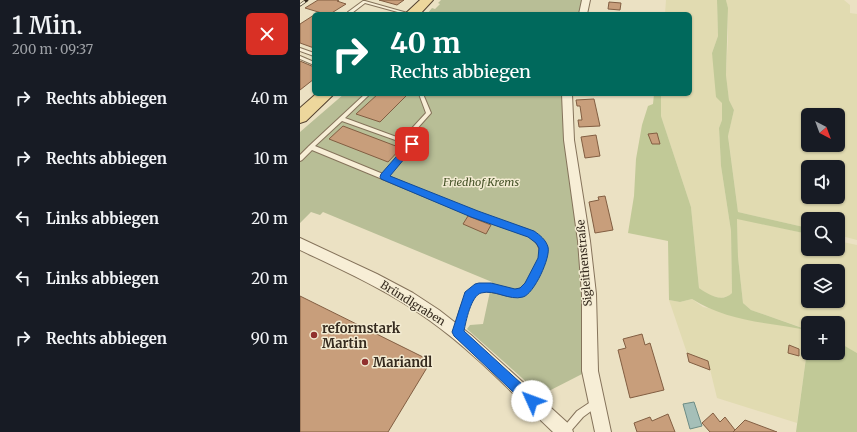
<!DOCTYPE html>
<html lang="de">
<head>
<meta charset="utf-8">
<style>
  body { margin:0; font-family:Merriweather,serif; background:#20242c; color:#f1f3f6; height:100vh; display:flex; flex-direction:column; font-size:15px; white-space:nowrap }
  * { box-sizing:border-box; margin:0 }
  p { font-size:13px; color:#9ea1a6 }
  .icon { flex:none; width:22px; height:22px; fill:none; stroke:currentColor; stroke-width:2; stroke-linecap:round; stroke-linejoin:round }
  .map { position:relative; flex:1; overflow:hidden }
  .side { display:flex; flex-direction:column; background:#171b24; width:300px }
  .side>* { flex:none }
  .hud { position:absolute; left:12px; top:12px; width:380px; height:84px; border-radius:6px; box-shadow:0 1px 3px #0004; background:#00695c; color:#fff; overflow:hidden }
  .needle { width:26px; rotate:139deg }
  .fabs { position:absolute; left:501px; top:108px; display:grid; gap:8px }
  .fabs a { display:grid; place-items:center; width:44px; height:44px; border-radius:6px; background:#171b24; box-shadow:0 1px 3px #0004; font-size:20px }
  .pin { position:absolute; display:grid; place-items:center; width:34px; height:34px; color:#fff; margin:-17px; border-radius:8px; box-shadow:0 2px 6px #0006 }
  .me { position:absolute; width:44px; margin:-22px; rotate:313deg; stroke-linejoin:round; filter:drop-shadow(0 0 3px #0008) }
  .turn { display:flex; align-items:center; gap:14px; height:84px; padding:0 12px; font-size:18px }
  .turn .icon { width:52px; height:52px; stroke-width:2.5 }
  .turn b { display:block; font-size:28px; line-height:34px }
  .round { display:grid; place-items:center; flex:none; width:42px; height:42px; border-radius:6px; background:#20242c }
  .headline { display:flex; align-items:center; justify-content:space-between; height:68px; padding:0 12px }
  h1 { font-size:24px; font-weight:600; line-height:30px }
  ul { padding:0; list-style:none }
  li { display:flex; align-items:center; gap:12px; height:60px; padding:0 12px }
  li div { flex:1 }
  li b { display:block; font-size:15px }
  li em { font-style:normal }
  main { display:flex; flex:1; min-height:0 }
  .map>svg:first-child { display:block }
</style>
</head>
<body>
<main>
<section class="side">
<div class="headline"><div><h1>1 Min.</h1><p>200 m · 09:37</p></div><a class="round" style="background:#d93025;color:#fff"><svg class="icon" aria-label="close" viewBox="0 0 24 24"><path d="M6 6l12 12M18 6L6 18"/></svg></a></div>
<ul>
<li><svg class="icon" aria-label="right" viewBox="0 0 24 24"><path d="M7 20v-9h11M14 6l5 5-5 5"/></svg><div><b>Rechts abbiegen</b></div><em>40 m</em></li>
<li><svg class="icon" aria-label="right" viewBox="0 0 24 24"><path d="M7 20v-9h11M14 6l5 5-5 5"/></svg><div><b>Rechts abbiegen</b></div><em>10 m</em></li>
<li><svg class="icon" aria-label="left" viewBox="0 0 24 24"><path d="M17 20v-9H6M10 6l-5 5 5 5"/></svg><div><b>Links abbiegen</b></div><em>20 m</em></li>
<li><svg class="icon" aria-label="left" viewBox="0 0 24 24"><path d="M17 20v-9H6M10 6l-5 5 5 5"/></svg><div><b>Links abbiegen</b></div><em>20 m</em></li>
<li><svg class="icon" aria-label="right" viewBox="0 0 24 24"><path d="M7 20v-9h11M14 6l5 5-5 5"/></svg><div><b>Rechts abbiegen</b></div><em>90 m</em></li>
</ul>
</section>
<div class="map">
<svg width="557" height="432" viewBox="0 0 557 432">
  <rect width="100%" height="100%" fill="#ebe1c3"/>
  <!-- farmland -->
  <path fill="#e1dbb1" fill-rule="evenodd" d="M366,0H417L418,36L412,53L422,103V120L419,128L421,166L431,231L432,293L429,296L420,298L409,295L399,288L391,207L361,116V94H390V14H365Z
    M426,0H544L550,5V13L557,14V240L538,235V219H508V228L438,212L428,135L434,110L429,100L426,75L428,37V9ZM508,115H538V145H508ZM508,167H538V197H508Z
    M437,218L508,234V249H538V241L557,245V353L538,342V323H508V343L497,423L417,398L408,361L387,353L369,300L380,302L392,299L403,307L506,329L451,310L443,303L438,257ZM508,271H538V301H508Z"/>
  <!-- green -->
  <path fill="#c1c997" d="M417,0H426L428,8L426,75L429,100L434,110L428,136L438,212L508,228V234L437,219L438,257L443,303L451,310L508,330C469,323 426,321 392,299L380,302L369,300L368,241L328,233L334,196L336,159L342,125L348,106L353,104L354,94H361V116L391,207L399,288C409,295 422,303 432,293L431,231L421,166L419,128L422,120V103L416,97L412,53L418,36Z
    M538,342L557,353V432H496L508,343V353H538Z"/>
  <!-- cemetery -->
  <path fill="#b8be96" d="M141,0H282L280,14H127L132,8L135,9L140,4L138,3Z
    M44,94H263L284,286V373L241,395L167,329L170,325L183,324L192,282L23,212L20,215L11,212L0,223V132Z"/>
  <!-- water -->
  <path fill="#a5bfb8" stroke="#6c8c85" d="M394,402L402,426L390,429L383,404Z"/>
  <!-- building -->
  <path fill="#c89e7b" stroke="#825e42" d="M18,0H39L37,1L46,4L30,14H25L5,8Z
    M79,0H104L97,5Z
    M309,2L321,3L320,10L308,9Z
    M14,15V48L0,43V24Z
    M0,61L14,67V79L0,90Z
    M78,94H108L80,122L56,114Z
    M294,99L300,126L279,127L278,120H282L280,106H277L276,100Z
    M43,126L101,148L88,162L29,139Z
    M357,133L360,144H352L348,134Z
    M296,135L300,156L285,158L281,137Z
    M305,196L313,230L295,233L289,202L299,200L298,197Z
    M168,216L191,225L186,234L163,224Z
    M0,296L131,361L88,432H0Z
    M342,334L345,345L350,343L364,390L330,398L318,350L326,348L323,339Z
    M489,345L499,349V356L488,353Z
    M387,353L408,361L410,370L389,362Z
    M413,413L420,422L425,417L435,430L433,432H410L402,423Z
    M368,414L375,432H337L334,423L350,417L352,421Z
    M445,420L477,432H433Z"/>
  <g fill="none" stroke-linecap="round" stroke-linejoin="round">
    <!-- lane casing -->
    <g stroke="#85735b" stroke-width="2">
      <path id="lane" d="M63,1H65L111,14H105L65,3L52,13L55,14H48V12Z
        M0,48L14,53V56L0,51Z
        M0,56L14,62V65L0,59Z
        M65,94H70L45,118L102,139L126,113L119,94H123L131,113L107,140L114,143L115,144L88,176C117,188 146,201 176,212C188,217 201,221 213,225C222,228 233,230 240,238C248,246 247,257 243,266C236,280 228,299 209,296C199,294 190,290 179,291C167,302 165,317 162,332L161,335L158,336L155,335L154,332C158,317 161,297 174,288C187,277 211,296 221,288C225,285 228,280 231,276C234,270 239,263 240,256C241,247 236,241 229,236L172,216L12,150L2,160L0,161V155L9,146ZM42,121L101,142L108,145L83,174L15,146Z
        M295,399L298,400L299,403L298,406L283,417L270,432H261L262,429L277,411Z"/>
    </g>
    <!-- street casing -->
    <g stroke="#85735b" stroke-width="2">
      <path id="street" d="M282,0H290L287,14H279Z
        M262,94H272L274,140L290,241L296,294L298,371L311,432H295L282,371V294L278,241L264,140Z
        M0,238L77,274L113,293L139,310L171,335L271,426L273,432H253C213,394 174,352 129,320C89,291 44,271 0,250Z"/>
    </g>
    <!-- primary casing -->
    <g stroke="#53412f" stroke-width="2">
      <path id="primary" d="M120,0H133L120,14H105Z
        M16,94H34L6,121L0,123V108Z"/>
    </g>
    <!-- lane -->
    <use href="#lane" fill="#f7eed6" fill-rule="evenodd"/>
    <!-- street -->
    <use href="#street" fill="#f7eed6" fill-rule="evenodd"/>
    <!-- primary -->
    <use href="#primary" fill="#edd79c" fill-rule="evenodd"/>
    <!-- rail casing -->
    <g stroke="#352a1e" stroke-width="3">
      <path id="rail" d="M0,5L7,0"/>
    </g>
    <!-- rail -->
    <use href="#rail" stroke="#f3ebd2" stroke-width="2" stroke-dasharray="6" stroke-linecap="butt"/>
  </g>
  <!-- route -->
  <path fill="#1a73e8" stroke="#114b97" d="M112,141L115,142V146L90,176L178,211L234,231C240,235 246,240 248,247C251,257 234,294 223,297C209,301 195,289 181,293C171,296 166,321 164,331L236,397L238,401L236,406L232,407L228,406L154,336L152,332L165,292L175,284L179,283H191L215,289L220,288L225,283L238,258L239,248L236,243L228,237L171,217L81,179L80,177L81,174L109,142Z"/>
  <!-- markers -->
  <g fill="#90312e" stroke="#f3ebd2" stroke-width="1.5">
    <circle cx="14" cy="335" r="4"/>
    <circle cx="65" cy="362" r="4"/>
  </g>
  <g text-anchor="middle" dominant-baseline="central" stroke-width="3" stroke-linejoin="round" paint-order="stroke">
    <!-- park labels -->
    <g font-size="11" font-style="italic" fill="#445126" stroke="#f3ebd2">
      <text x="181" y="182">Friedhof Krems</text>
    </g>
    <!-- street labels -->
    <g font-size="11" fill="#352a1e" stroke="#f3ebd2">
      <text transform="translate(284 263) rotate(-95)">Sigleithenstraße</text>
      <text transform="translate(113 303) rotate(32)">Bründlgraben</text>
    </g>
    <!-- near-poi labels -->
    <g font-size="13" font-weight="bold" fill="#352a1e" stroke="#f3ebd2" text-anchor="start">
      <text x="22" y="328">reformstark<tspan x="22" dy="15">Martin</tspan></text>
      <text x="73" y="362">Mariandl</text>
    </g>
  </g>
</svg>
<div class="fabs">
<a><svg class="needle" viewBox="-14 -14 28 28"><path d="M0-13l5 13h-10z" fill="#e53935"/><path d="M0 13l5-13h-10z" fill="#9ea1a6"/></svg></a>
<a><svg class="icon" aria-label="sound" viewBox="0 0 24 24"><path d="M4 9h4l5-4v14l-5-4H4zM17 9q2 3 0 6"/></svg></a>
<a><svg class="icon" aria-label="search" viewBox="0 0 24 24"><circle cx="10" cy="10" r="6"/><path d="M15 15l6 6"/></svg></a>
<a><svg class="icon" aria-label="layers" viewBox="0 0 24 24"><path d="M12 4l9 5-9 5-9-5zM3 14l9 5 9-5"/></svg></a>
<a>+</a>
</div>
<div class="pin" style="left:112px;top:144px;background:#d93025"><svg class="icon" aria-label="arrive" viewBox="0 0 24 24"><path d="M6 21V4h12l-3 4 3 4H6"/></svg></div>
<svg class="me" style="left:232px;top:401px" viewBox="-20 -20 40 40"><circle r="19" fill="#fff"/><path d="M0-13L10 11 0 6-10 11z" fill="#1a73e8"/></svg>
<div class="hud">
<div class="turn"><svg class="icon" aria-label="right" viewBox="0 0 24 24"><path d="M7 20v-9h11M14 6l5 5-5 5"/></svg><div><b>40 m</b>Rechts abbiegen</div></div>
</div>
</div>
</main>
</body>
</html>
